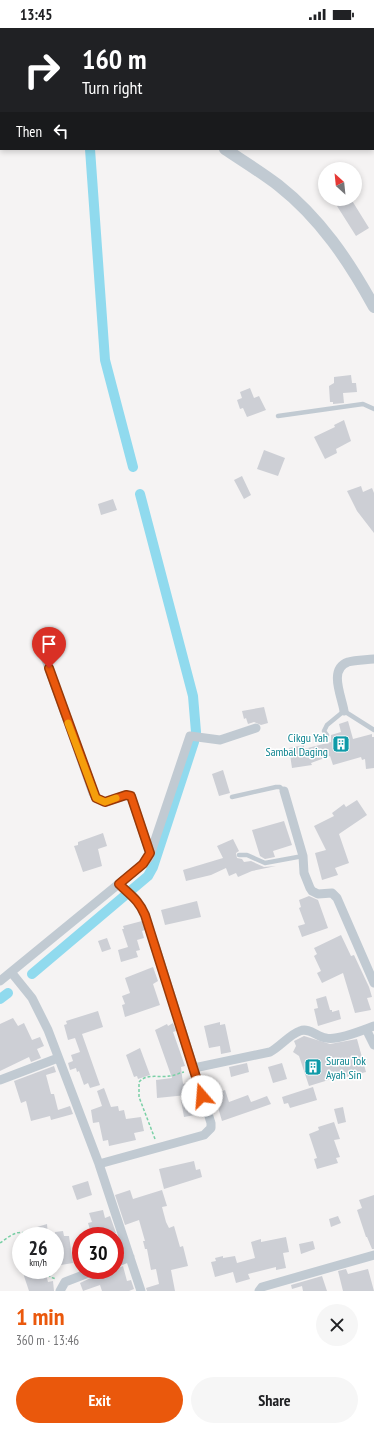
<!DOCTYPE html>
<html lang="en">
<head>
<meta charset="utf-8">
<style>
  body { margin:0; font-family:"PT Sans Narrow",sans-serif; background:#f6f6f6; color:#202124; height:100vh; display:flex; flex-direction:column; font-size:15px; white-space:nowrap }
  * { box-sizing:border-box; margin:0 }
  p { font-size:13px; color:#757577 }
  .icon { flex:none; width:22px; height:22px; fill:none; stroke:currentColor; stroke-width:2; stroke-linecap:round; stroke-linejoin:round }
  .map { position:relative; height:1263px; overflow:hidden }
  .side { display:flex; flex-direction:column; background:#fff; flex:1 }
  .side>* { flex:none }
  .banner { position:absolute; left:0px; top:0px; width:374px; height:122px; box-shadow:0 2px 6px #0003; background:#202124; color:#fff; overflow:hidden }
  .needle { width:26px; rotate:333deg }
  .buttons { position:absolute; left:318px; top:134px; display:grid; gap:8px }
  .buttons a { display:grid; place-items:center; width:44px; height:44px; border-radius:50%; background:#fff; box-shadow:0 2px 6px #0003; font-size:20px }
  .speed { position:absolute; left:12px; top:1199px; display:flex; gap:8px; font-size:20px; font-weight:700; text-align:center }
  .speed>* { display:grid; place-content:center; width:52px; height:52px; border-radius:50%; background:#fff; box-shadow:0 2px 6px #0003; line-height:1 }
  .speed small { font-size:10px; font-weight:400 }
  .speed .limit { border:6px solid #d22; background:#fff; color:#111 }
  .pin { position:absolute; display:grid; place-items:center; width:34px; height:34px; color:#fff; margin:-41px -17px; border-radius:50% 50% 50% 0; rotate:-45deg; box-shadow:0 0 4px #0007 }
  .pin .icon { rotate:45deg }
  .me { position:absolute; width:44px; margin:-22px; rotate:342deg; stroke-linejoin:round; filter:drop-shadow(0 0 3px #0008) }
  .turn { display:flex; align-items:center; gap:14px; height:84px; padding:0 16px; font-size:18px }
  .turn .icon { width:52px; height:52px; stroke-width:2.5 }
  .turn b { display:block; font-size:28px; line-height:34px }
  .then { display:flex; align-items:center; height:38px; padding:0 16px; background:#0003; gap:8px; font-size:15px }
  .round { display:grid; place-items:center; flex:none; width:42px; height:42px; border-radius:21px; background:#f6f6f6 }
  .overview { display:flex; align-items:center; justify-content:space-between; height:68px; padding:0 16px }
  h1 { font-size:24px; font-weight:700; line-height:30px; color:#ea580c }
  .cta { display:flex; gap:8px; margin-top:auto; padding:8px 16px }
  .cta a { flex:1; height:46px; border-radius:24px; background:#ea580c; color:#fff; font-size:16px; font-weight:700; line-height:46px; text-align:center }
  .cta a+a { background:#f6f6f6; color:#202124 }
  .status { display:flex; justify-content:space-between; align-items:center; height:28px; padding:0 20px; background:#fff; direction:ltr }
  .status svg { height:11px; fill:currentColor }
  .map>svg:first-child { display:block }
</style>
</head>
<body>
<div class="status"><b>13:45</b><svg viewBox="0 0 49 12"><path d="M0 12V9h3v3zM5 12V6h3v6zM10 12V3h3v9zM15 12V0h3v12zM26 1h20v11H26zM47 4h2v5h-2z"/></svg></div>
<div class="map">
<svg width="374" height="1263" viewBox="0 0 374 1263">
  <rect width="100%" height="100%" fill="#f5f3f3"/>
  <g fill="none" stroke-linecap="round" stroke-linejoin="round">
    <!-- canal -->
    <path stroke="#90daee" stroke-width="10" d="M83,0V1
      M90,121L105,332L133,439
      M32,946L148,848L153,839L194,714L196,704L193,668L140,466
      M0,971L8,965"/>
  </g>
  <!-- building -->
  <path fill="#cdcfd5" d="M348,171H351L369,200L356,208L337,178Z
    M351,347L352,355H356L357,364L343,365L344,375L333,376V374H330L329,358L334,355V349Z
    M250,360L254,370L259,368L266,382L247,389L243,380L240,381L237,372L242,370L240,364Z
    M344,392L351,413L336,421L337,425L325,431L314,409L335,399L334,397Z
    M264,422L285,430L278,448L257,441Z
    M242,448L251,467L244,471L234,452Z
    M361,458L363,464L372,460L374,465V505L357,483L347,463Z
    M113,471L117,482L101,487L98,476Z
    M264,679L268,695L261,697L254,694L248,696L246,690L244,691L242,683Z
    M348,693L353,711L372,706V709H374V740L366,741L365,731L362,732L361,729L333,737L330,728L311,735L312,737L292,740L289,720L304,717V721L331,714V707L341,704L339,696Z
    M223,742L230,765L219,768L212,746Z
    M357,772L367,787L339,806L349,835L335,840L338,847L322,852L315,825L326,822L314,798L334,788L332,785L344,776L346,779Z
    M284,793L292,817L273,823L275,829L265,831L260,828L252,802Z
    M103,805L107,818L98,821L102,838L83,844L74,818L78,817V814Z
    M233,811L239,823L236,825L237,830L242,831L244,834L251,833L264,839L276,838L252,843L238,849L236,845L229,848L226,840L211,847L186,853L183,842L223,830L217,818Z
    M309,868L318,872L328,900L302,909L298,898L305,896L299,880L301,879L299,872Z
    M197,873L201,889L165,897L161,882Z
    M142,893L145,902L142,903L144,910L137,912L140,922L136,923L138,929L121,934L118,922L128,919L122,901H124L123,898Z
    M341,907L351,928L354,927L369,959L372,969L367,970L371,982L355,985L343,945L322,955L317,945L321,943L314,928L317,926L314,920Z
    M107,910L111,921L102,924L98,913Z
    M153,939L158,953L153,956L160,977L125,989L122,977L125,976L122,968L130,965L125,950Z
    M326,968L330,982H332V984L339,982L341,991L318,998L314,981L318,980L316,971Z
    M98,983L103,999L82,1006L100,1057L90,1060L88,1055L84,1057L79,1043L77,1044L76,1040L70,1042L68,1035L73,1033L71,1027L80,1024L75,1010L68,1012L64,997L67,996L66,993Z
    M13,990L18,998L24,995L32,1012L40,1009L44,1018L37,1021L41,1030L31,1034L29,1029L0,1043V996Z
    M220,994V997L225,996L231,1024L221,1026L220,1018L209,1020L204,998Z
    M173,995L176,1003L173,1004L185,1038L181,1039L183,1056L186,1055L187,1067L157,1070L156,1052L172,1050L155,1002L167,996L168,998Z
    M304,1008L330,1016L357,1011L366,1044L335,1052V1050L309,1058L299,1028L293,1024L296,1018L294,1013Z
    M140,1020L150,1047L138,1051L137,1048L134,1049L126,1027Z
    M247,1035L249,1044L231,1049L229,1039Z
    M282,1035L287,1051L273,1055L268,1039Z
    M54,1038L56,1044L46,1047L51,1066H54L58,1082L70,1078L73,1086L51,1092L50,1088L31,1093L26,1073L21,1075L14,1053Z
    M313,1059L317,1072L290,1080L288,1075L284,1076L282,1069Z
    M104,1060L111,1079L118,1078L119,1083L124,1082L126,1091L141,1089L144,1103L134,1105L136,1112L109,1118L108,1112L103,1113L99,1094L93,1095L91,1082L102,1078L97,1063Z
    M225,1062L229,1074L248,1067L251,1074L267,1068L271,1076L222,1093L214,1066Z
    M193,1071L195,1087L184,1089L181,1072Z
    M343,1079L346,1094L338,1096L334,1081Z
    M334,1094L340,1111L334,1112L340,1129L336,1130L338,1135L317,1141L314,1131L317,1130L309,1106L319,1102L318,1099Z
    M194,1133L196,1142L200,1141L202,1149L164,1161L159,1141Z
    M88,1153L92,1167L77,1172L72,1158Z
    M130,1162L133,1171L162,1162L167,1178L162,1179L166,1194L169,1200L174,1198L180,1219L183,1218L188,1238L171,1242L175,1263H147L146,1260L159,1256L156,1241L151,1242L147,1221H145L143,1213H145L139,1192L125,1197L115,1167Z
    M374,1167V1221H372L367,1209H366L357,1182L362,1180L359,1172Z
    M103,1182L105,1190L110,1188L116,1205L105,1208H92L88,1195L92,1194L89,1185Z
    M338,1188L341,1195L331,1199L329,1191Z
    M47,1196L48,1208H39L37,1199Z
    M63,1203L64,1208H69L73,1235L55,1238V1204Z
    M286,1209L289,1224L283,1225L286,1240L276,1242V1239L248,1246L250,1251L236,1255L233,1244L215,1249L211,1234L216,1233L215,1230L223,1228V1230L235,1228L237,1235L255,1230L251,1214L261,1211V1214Z
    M313,1213L315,1221L301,1226L299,1216Z
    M123,1238L127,1253L131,1252L134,1261L129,1263H102L100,1257L83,1263L80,1255L101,1245L102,1247Z
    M346,1241L348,1246L368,1241L374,1263H343L338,1243Z
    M22,1242H45L48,1254L53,1253L54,1263H29Z
    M322,1248L327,1263H303L302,1258L292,1261L291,1257Z"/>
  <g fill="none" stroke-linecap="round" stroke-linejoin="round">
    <!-- path -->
    <path stroke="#7ad0a6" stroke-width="1.5" stroke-dasharray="3 2" stroke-linecap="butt" d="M155,1111L139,1069V1054C147,1045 159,1050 169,1048C174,1048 179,1045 184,1044
      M0,1215C9,1209 19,1199 29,1208
      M46,1242L50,1249L56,1251"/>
    <!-- service -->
    <path stroke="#c1cad2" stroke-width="4.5" d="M278,388L363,376L374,381
      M327,707L324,703L327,697L344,683L374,702
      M232,769L276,759H280L284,763
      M239,827H247L265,835L303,828
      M119,856L128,867L136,870L140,875L155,917"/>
    <!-- minor -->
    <path stroke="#c1cad2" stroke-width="9" d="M332,0L333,1
      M373,52L374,54
      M39,612L93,765L96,770L105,774L126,767L131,768L150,825
      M344,683C342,669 328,641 348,634C356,632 366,632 374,631
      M284,763L303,828L304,845L310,860L312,863L318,866L332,865L337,870L374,955
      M11,944L32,970L48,1002L99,1136L141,1263
      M0,953L143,836L149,830L190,708L220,712L256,700
      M366,1001L374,1017
      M194,1040L270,1024C280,1019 290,1006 300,1003C309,999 317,1009 326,1010C337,1013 363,1002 374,998
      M0,1052L58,1030
      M99,1136L204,1107L211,1100V1095L155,917
      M115,1235L130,1229
      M60,1263L65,1254L96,1242
      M259,1263L262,1259L374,1227"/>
    <!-- tertiary -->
    <path stroke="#c1cad2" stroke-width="12" d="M0,37H1
      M225,121C243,133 261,144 278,157C320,190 349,233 374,279"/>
    <!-- rail -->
    <path stroke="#b5b8bd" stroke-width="3" d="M367,0V1
      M373,9L374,11"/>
  </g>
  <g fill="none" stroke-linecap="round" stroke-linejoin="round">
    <!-- route casing -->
    <g stroke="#983908" stroke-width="10">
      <path id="route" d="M49,640L96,770L105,774L126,767L131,768L150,825L143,836L119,856C131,868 138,871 145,887L202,1068"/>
    </g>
    <!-- route -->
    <use href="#route" stroke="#ea580c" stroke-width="7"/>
    <!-- slow -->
    <path stroke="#f59e0b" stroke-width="7" d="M68,695L96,770L105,774L116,770"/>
  </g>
  <!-- icons -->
  <defs>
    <g id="building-square" transform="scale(0.9)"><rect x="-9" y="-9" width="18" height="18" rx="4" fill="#0f9aa8" stroke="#fff"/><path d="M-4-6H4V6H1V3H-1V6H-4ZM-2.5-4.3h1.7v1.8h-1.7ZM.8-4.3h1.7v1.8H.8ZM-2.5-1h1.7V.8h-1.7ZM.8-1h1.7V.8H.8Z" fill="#fff"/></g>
  </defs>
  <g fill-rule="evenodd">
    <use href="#building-square" x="341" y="716"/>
    <use href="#building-square" x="313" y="1039"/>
  </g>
  <g text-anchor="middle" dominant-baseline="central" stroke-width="3" stroke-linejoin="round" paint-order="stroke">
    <!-- culture labels -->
    <g font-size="12" fill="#0d838f" stroke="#fff" text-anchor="end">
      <text x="328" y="709">Cikgu Yah<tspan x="328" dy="14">Sambal Daging</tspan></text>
      <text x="326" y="1032" text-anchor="start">Surau Tok<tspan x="326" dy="14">Ayah Sin</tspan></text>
    </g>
  </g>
</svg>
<div class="buttons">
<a><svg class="needle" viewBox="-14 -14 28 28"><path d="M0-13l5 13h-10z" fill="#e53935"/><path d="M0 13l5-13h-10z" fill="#757577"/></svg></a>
</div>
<div class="speed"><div>26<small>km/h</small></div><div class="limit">30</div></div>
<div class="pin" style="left:49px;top:640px;background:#d93025"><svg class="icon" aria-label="arrive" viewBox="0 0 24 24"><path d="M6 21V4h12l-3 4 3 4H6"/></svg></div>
<svg class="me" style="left:202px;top:1068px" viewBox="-20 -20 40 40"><circle r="19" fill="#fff"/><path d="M0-13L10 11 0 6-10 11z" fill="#ea580c"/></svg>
<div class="banner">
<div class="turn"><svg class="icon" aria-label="right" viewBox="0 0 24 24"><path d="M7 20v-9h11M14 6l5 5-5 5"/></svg><div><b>160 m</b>Turn right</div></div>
<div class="then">Then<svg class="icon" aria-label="left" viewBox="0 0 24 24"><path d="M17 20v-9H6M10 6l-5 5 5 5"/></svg></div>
</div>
</div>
<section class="side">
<div class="overview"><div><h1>1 min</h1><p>360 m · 13:46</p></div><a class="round"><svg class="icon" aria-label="close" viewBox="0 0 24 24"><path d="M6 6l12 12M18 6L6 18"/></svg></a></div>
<div class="cta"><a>Exit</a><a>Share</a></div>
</section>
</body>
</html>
